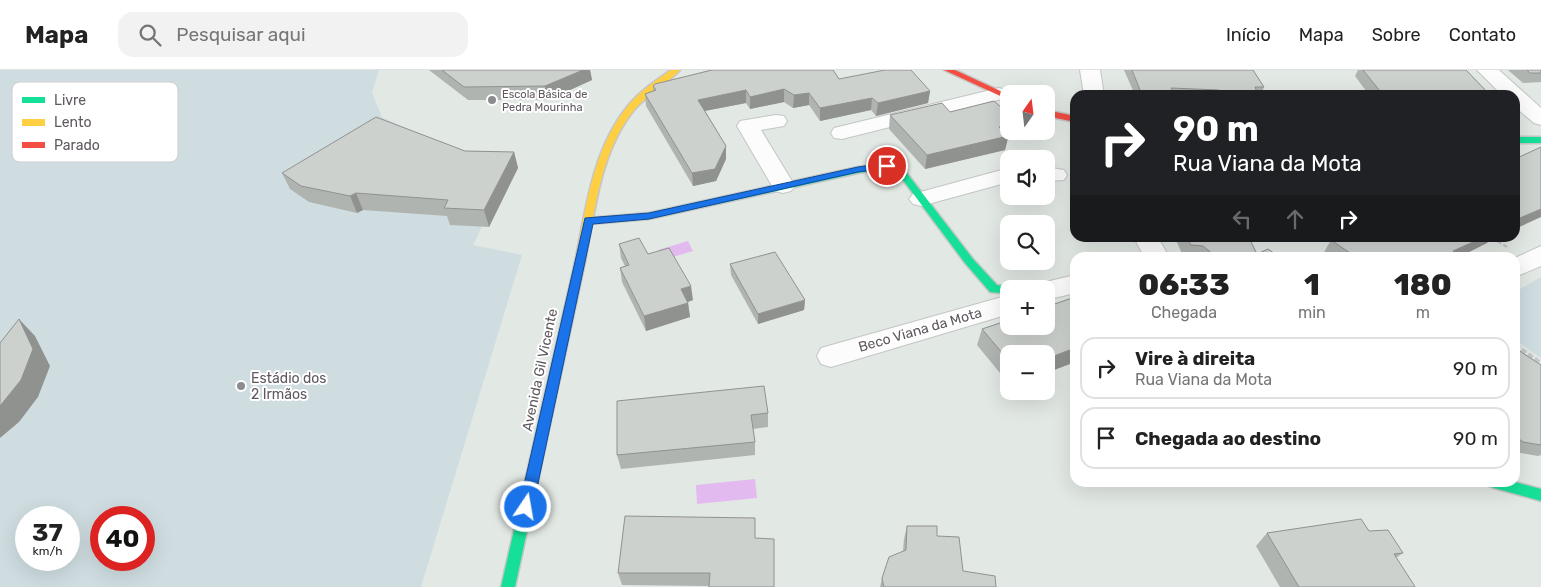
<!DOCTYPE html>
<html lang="pt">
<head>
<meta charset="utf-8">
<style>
  body { margin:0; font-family:Rubik,sans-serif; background:#f2f2f2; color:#222; height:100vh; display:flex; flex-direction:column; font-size:19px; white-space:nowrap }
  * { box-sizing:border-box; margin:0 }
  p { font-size:16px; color:#767676 }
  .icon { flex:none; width:28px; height:28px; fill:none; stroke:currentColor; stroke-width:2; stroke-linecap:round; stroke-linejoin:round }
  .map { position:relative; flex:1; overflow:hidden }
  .panel { position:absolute; left:1070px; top:182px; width:450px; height:235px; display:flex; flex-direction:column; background:#fff; border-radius:15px; box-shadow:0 5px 20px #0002 }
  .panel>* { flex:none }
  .guide { position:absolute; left:1070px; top:20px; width:450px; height:152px; border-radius:15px; box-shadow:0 5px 20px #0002; background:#202124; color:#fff; overflow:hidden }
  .needle { width:32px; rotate:14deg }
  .fabs { position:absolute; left:1000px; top:15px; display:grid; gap:10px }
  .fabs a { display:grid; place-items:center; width:55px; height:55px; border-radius:10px; background:#fff; box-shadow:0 5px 20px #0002; font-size:25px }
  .speed { position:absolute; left:15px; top:436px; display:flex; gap:10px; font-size:25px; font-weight:700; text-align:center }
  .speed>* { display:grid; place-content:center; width:65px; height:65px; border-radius:50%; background:#fff; box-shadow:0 5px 20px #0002; line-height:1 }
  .speed small { font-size:12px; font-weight:400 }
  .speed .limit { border:8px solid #d22; background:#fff; color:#111 }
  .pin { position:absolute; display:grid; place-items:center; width:42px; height:42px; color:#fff; margin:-21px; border:2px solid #fff; border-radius:50%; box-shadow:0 1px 5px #0007 }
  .me { position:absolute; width:55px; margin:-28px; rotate:12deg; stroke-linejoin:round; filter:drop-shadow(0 0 4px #0008) }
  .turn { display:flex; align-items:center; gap:18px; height:105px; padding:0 20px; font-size:22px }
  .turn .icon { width:65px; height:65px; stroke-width:2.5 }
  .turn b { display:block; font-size:35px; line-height:42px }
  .lanes { display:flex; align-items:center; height:48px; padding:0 20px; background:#0003; justify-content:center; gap:25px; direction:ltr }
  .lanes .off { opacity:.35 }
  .eta { display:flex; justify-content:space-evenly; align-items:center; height:85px; text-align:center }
  .eta b { font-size:30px; font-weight:800; line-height:35px }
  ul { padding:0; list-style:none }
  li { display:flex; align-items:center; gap:15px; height:62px; margin:0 10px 8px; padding:0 10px; border:2px solid #e0e0e0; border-radius:15px }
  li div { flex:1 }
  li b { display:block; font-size:19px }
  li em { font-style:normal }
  header { display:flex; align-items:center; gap:30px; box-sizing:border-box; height:70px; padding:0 25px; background:#fff; border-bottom:1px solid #e0e0e0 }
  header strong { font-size:24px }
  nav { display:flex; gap:28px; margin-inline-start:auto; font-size:18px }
  .search { width:350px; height:45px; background:#f2f2f2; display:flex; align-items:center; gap:12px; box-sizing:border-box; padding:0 18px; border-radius:15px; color:#767676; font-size:19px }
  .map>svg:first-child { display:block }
</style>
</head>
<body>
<header>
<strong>Mapa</strong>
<div class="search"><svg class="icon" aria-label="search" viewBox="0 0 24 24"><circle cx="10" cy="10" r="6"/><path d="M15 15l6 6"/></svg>Pesquisar aqui</div>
<nav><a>Início</a><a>Mapa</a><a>Sobre</a><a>Contato</a></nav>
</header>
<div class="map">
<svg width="1541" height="517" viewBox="0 0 1541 517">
  <rect width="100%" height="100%" fill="#e2e8e3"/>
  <!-- green -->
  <path fill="#cfdde1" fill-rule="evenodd" d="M0,0H379L372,23L382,47L478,94L511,95L473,175L522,185L421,517H0ZM26,448H69V490H26ZM101,448H144V490H101Z
    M1541,207V288L1515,270V222Z"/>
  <!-- water -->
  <path fill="#e3baef" d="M688,171L693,181L663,190L658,180Z
    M755,409L757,428L697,434L696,415Z"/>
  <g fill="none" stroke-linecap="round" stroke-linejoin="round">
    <!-- street casing -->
    <g stroke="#c4c5c5" stroke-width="2">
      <path id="street" d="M1080,0H1100L1104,25H1084Z
        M1477,0H1499L1541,38V55L1534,53L1515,37V25H1502Z
        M999,18L1006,20L1009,24L1006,28L842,69L834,68L831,63L834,58Z
        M776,45L784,46L787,51L784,56L761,60L795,116L791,121L783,123L775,121L737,56L740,51Z
        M1046,97L1064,100L1067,105L1064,110L1046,111Z
        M1009,98V112L921,136L913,134L909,129L913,124Z
        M1134,168H1158L1170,188H1145Z
        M1541,176V196L1515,207V188Z
        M1075,205V223L1046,230V219H1034L1037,214Z
        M1009,225V244L831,297L821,294L817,286L821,278Z"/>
    </g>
    <!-- fast casing -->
    <g stroke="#c6c6c7" stroke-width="3">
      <path id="fast" d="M1515,67H1541V73H1515Z
        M887,93L906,102L973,189L997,215L1013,217L1014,219H1009V224L990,222L965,193L900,106L886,99L858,103L649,149L589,154L584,151L589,148L649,143L858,97Z
        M580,188L585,192L515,517H501L575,192Z
        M1488,412H1515L1541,419V431L1494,418L1489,416Z"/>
    </g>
    <!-- slow casing -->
    <g stroke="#c6c6c7" stroke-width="3">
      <path id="slow" d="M671,0H680C666,15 648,24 634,40C600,82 595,141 585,192L584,195H576L575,192C586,139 592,81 627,37C639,22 655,11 671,0Z"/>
    </g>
    <!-- jam casing -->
    <g stroke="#c6c6c7" stroke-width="3">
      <path id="jam" d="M944,0H955L1009,25V30Z
        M1046,40L1075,46V52L1046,46Z"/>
    </g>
    <!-- path-far1 -->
    <path stroke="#c6c7c9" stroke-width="2.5" stroke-dasharray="4.5 2" stroke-linecap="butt" d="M1492,168L1509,178"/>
    <!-- path -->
    <path stroke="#c6c7c9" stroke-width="4" stroke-dasharray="5.5 2.5" stroke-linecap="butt" d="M1515,275L1541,293"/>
    <!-- street -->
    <use href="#street" fill="#fbfcfb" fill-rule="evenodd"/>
    <!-- fast -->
    <use href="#fast" fill="#16e098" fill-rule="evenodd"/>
    <!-- slow -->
    <use href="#slow" fill="#ffcf43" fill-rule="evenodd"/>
    <!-- jam -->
    <use href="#jam" fill="#f24e42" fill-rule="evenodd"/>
  </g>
  <!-- wall -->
  <path fill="#b0b4b1" d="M429,0H590L592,10L548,30H468Z
    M710,0H833L839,9L930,21L928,33L876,46L871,40L820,51L809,35L793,38L784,32L750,39L746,33L705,41L726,76V89L716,111L693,116L646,36L645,24L653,21V16Z
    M1124,0H1253L1264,17L1261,25H1135Z
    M1358,0H1466L1490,25H1369L1355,6Z
    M1508,0H1541V12L1523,13Z
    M950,42L1009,61H1016L1015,66L1008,68L1005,80L925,99L889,59L890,45Z
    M465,81L514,82L518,98L489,157L450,155L447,146L363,140L357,143L309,132L290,119L282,103Z
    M1175,168H1249L1257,184L1281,188H1184Z
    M1331,170H1489L1487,173L1457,188H1329L1323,184Z
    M619,174L648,184L693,230L688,232L690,247L646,261L622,212L620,198L625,196L621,188Z
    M730,194L805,230L804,240L758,254L731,205Z
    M1075,227V292L1046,303V284H1009V314L977,275L982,259Z
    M1515,278L1541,295V385L1538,386L1515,382Z
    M617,331L768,343V357L753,359L755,372V385L621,399L617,385Z
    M755,448L709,516L622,515L618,503Z
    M907,456L937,466L963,501L996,517H880L882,508L903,481L904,469Z
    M1369,461L1403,483L1396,488L1415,517H1280L1256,476L1267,463Z"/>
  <!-- shaded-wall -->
  <path fill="#909290" d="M583,0H590L592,10L548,30L545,16Z
    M784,19V32L750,39V27Z
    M746,20V33L699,42L698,30Z
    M930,21L928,33L876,46L878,33Z
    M809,23V35L793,38L794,25Z
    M872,28L871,40L820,51V38Z
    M1009,55V61H1016L1015,66L1008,68L1005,80L925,99L927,85L999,57Z
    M726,76V89L716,111L693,116L692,103Z
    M514,82L518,98L489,157L484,140Z
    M356,123L363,140L357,143L350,126Z
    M1541,139V147L1515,159V150Z
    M1482,168H1495L1489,170L1487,173L1457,188H1446L1453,181Z
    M691,216L693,230L682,234L681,219Z
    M805,230L804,240L758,254V244Z
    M688,233L690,247L646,261L644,246Z
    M19,249L35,266L50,296L38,327L19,352L0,368V336Z
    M1075,278V292L1046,303V289Z"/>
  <!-- building -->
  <path fill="#cdd1ce" stroke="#909290" d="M442,0H583L545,16L464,17Z
    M712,0H833L839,9L885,0H911L930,21L878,33L872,28L820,38L809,23L794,25L784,19L750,27L746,20L698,30L726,76L715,99L692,103L645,24L656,20L653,16L655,14Z
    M1132,0H1253L1264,17H1255L1257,22H1248L1250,25H1223L1219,20L1171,18L1175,25H1142Z
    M1363,0H1466L1490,25H1392L1389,22L1380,21Z
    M1527,0H1541V3H1530Z
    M994,31L1009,44V55L999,57L1008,66L927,85L890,45L942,33L950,42Z
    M376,47L465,81L514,82L484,140L444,138L448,130L356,123L350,126L301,116L282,103Z
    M1541,77V139L1515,150V89Z
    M639,168L648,184L669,178L691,216L681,219L688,233L644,246L620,198L629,195L619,174Z
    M1187,168H1249L1257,184L1268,179L1281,188H1218L1203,176L1191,175Z
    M1337,168H1482L1453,181L1455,183L1446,188H1340L1350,183L1331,170Z
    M775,182L805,230L758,244L730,194Z
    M1075,227V278L1046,289V284H1009V291L982,259L1009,250V256H1046V237Z
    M19,249L33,279L21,310L0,336V273Z
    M1515,278L1541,295V375L1523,372L1515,366Z
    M764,316L768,343L751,345L755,372L617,385V331Z
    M625,446L755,448V468L774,469V517H709L710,503H618Z
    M1361,449L1369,461L1388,460L1403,483L1394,484L1414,515L1415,517H1299L1267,463Z
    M907,456H937V466L959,467L963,501L995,506L996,517H884L882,508L889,487L906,480Z"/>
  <!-- route -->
  <path fill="#1a73e8" stroke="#114b97" d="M887,93L890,94V98L858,102L649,149L593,154L533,437L531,441H521L519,437L585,148L649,143L858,97Z"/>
  <!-- markers -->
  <g fill="#8d8b8d" stroke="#fff" stroke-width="2">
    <circle cx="492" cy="30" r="5"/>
    <circle cx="241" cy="316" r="5"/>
  </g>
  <g text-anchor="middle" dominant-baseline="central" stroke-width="4" stroke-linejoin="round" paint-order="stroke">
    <!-- far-poi labels -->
    <g font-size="11" fill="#5f595f" stroke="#fff" text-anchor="start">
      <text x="502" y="24">Escola Básica de<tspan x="502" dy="13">Pedra Mourinha</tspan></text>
    </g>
    <!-- street labels -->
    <g font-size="14" fill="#5f595f" stroke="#fff">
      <text transform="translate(920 260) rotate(-16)">Beco Viana da Mota</text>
      <text transform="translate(540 300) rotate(-78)">Avenida Gil Vicente</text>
    </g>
    <!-- poi labels -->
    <g font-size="14" fill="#5f595f" stroke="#fff" text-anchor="start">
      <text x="251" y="308">Estádio dos<tspan x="251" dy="16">2 Irmãos</tspan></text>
    </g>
  </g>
  <!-- legend -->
  <rect x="12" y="12" width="166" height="80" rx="8" fill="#fff" stroke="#cfcdcf" stroke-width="1"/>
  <rect x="22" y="27" width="23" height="6" fill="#16e098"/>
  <rect x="22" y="49" width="23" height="7" fill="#ffcf43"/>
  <rect x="22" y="72" width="23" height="6" fill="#f24e42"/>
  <g font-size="14" fill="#5f595f">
    <text x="54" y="35">Livre</text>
    <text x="54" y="57">Lento</text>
    <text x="54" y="80">Parado</text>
  </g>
</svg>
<div class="fabs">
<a><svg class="needle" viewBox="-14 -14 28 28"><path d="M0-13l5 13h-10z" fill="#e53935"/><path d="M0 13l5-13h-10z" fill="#767676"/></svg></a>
<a><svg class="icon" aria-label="sound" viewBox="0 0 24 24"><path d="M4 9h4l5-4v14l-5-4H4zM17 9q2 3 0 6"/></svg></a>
<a><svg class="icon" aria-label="search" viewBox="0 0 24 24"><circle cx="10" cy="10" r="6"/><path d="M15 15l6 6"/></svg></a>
<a>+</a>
<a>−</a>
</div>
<div class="speed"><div>37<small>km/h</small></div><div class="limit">40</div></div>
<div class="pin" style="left:887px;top:96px;background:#d93025"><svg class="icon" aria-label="arrive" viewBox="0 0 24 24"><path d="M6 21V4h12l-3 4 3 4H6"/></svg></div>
<svg class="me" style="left:526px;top:437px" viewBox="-20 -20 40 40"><circle r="17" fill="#1a73e8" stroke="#fff" stroke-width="3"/><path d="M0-11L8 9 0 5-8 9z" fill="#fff"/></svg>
<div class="guide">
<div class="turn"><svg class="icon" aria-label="right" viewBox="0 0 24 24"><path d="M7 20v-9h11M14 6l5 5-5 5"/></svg><div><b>90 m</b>Rua Viana da Mota</div></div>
<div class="lanes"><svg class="icon off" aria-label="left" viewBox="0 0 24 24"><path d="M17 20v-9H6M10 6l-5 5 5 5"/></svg><svg class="icon off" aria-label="ahead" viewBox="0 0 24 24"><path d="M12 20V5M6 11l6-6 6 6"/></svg><svg class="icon" aria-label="right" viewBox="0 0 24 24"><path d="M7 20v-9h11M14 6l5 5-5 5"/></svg></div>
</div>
<section class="panel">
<div class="eta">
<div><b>06:33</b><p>Chegada</p></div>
<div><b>1</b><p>min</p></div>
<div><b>180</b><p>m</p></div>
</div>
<ul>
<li><svg class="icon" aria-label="right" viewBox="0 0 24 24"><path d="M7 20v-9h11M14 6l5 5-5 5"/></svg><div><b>Vire à direita</b><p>Rua Viana da Mota</p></div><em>90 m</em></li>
<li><svg class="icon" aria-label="arrive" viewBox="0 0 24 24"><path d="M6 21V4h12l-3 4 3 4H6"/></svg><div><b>Chegada ao destino</b></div><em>90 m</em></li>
</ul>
</section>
</div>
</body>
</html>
